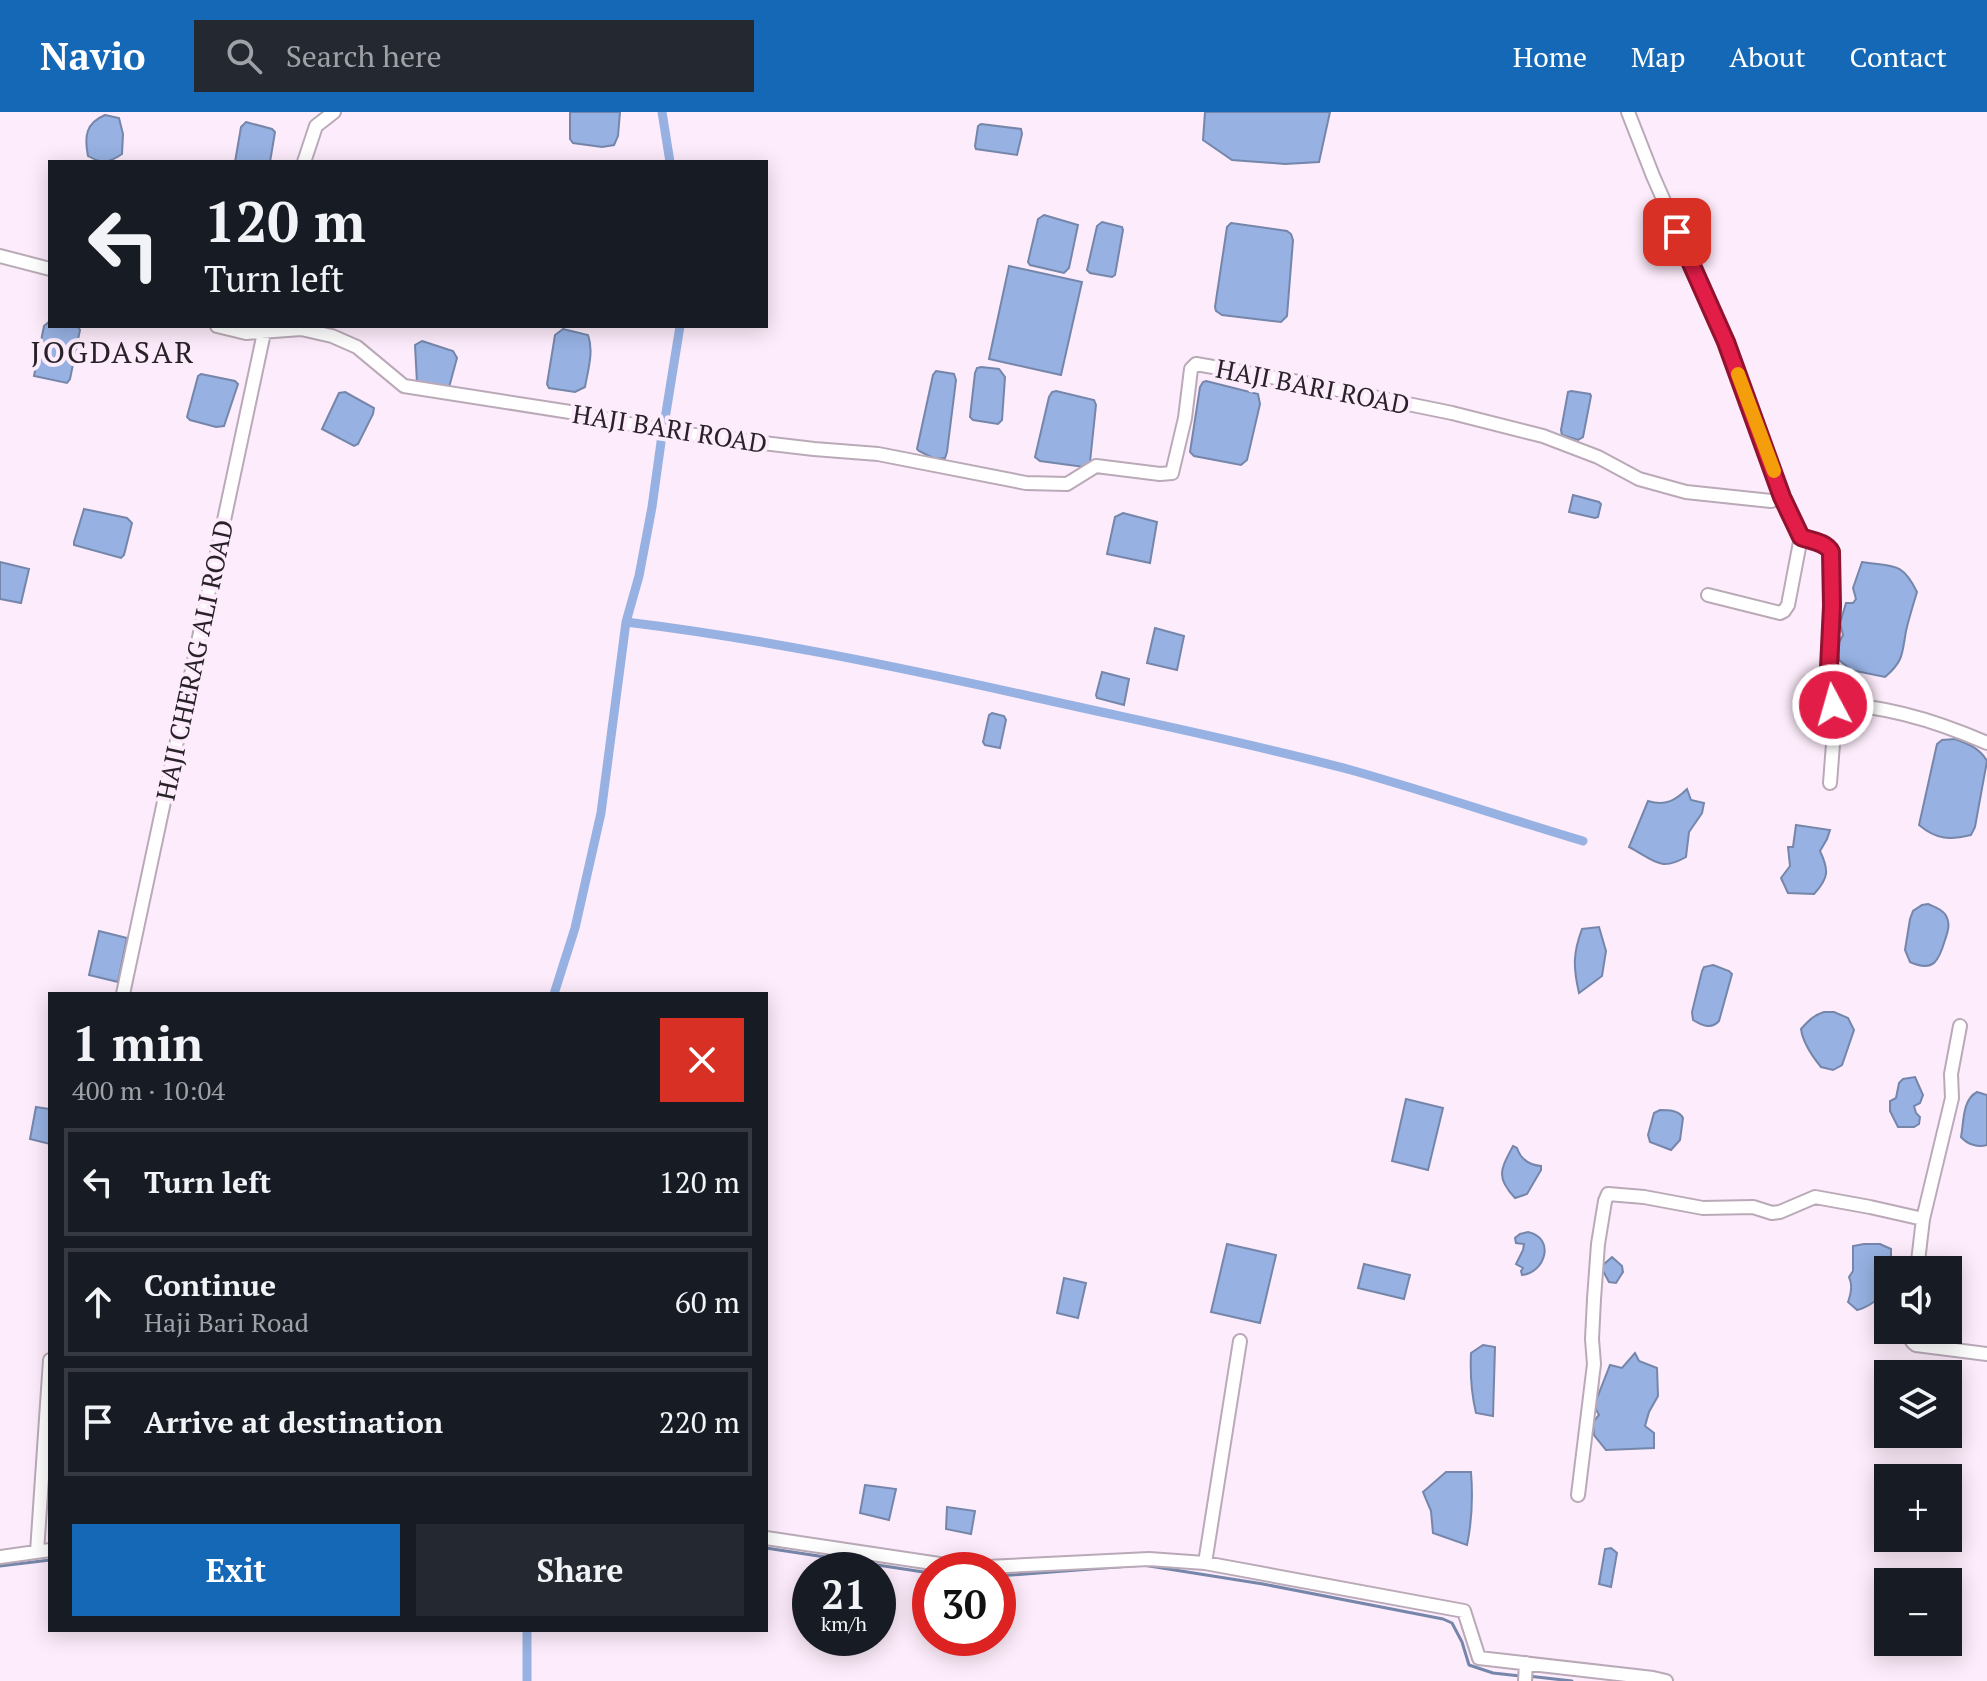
<!DOCTYPE html>
<html lang="en">
<head>
<meta charset="utf-8">
<style>
  body { margin:0; font-family:"PT Serif",serif; background:#242831; color:#f1f3f6; height:100vh; display:flex; flex-direction:column; font-size:30px; white-space:nowrap }
  * { box-sizing:border-box; margin:0 }
  p { font-size:26px; color:#9ea1a6 }
  .icon { flex:none; width:44px; height:44px; fill:none; stroke:currentColor; stroke-width:2; stroke-linecap:round; stroke-linejoin:round }
  .map { position:relative; flex:1; overflow:hidden }
  .side { position:absolute; left:48px; top:880px; width:720px; height:640px; display:flex; flex-direction:column; background:#171b24; border-radius:0px; box-shadow:0 4px 20px #0003 }
  .side>* { flex:none }
  .hud { position:absolute; left:48px; top:48px; width:720px; height:168px; border-radius:0px; box-shadow:0 4px 20px #0003; background:#171b24; color:#f1f3f6; overflow:hidden }
  .controls { position:absolute; left:1874px; top:1144px; display:grid; gap:16px }
  .controls a { display:grid; place-items:center; width:88px; height:88px; border-radius:0px; background:#171b24; box-shadow:0 4px 20px #0003; font-size:40px }
  .speed { position:absolute; left:792px; top:1440px; display:flex; gap:16px; font-size:40px; font-weight:700; text-align:center }
  .speed>* { display:grid; place-content:center; width:104px; height:104px; border-radius:50%; background:#171b24; box-shadow:0 4px 20px #0003; line-height:1 }
  .speed small { font-size:20px; font-weight:400 }
  .speed .limit { border:12px solid #d22; background:#fff; color:#111 }
  .pin { position:absolute; display:grid; place-items:center; width:68px; height:68px; color:#fff; margin:-34px; border-radius:16px; box-shadow:0 4px 12px #0006 }
  .me { position:absolute; width:88px; margin:-44px; rotate:354deg; stroke-linejoin:round; filter:drop-shadow(0 0 6px #0008) }
  .turn { display:flex; align-items:center; gap:28px; height:168px; padding:0 24px; font-size:36px }
  .turn .icon { width:104px; height:104px; stroke-width:2.5 }
  .turn b { display:block; font-size:56px; line-height:68px }
  .round { display:grid; place-items:center; flex:none; width:84px; height:84px; border-radius:0px; background:#242831 }
  .summary { display:flex; align-items:center; justify-content:space-between; height:136px; padding:0 24px }
  h1 { font-size:48px; font-weight:600; line-height:60px }
  .action { display:flex; gap:16px; margin-top:auto; padding:16px 24px }
  .action a { flex:1; height:92px; border-radius:0px; background:#1568b6; color:#fff; font-size:32px; font-weight:600; line-height:92px; text-align:center }
  .action a+a { background:#242831; color:#f1f3f6 }
  ul { padding:0; list-style:none }
  li { display:flex; align-items:center; gap:24px; height:108px; margin:0 16px 12px; padding:0 8px; border:4px solid #363941; border-radius:0px }
  li div { flex:1 }
  li b { display:block; font-size:30px }
  li em { font-style:normal }
  header { display:flex; align-items:center; gap:48px; box-sizing:border-box; height:112px; padding:0 40px; background:#1568b6; color:#fff }
  header strong { font-size:38px }
  nav { display:flex; gap:44px; margin-inline-start:auto; font-size:28px }
  .search { width:560px; height:72px; background:#242831; display:flex; align-items:center; gap:20px; box-sizing:border-box; padding:0 28px; border-radius:0px; color:#9ea1a6; font-size:30px }
  .map>svg:first-child { display:block }
</style>
</head>
<body>
<header>
<strong>Navio</strong>
<div class="search"><svg class="icon" aria-label="search" viewBox="0 0 24 24"><circle cx="10" cy="10" r="6"/><path d="M15 15l6 6"/></svg>Search here</div>
<nav><a>Home</a><a>Map</a><a>About</a><a>Contact</a></nav>
</header>
<div class="map">
<svg width="1987" height="1569" viewBox="0 0 1987 1569">
  <rect width="100%" height="100%" fill="#fdecfb"/>
  <!-- water -->
  <path fill="#96b1e2" stroke="#7586aa" stroke-width="2" d="M570,0H620L618,24L614,33L602,35L573,31L570,27Z
    M1205,0H1330L1319,50L1285,52L1232,48L1203,28Z
    M105,3L119,6L123,22L122,42C109,51 102,52 88,44C84,24 86,11 105,3Z
    M246,10L272,17L275,20L270,50H235L241,15Z
    M981,12L1021,17L1022,22L1017,43L976,37L975,34L978,14Z
    M1044,103L1078,113L1069,156L1064,161L1030,153L1028,150L1038,107Z
    M1102,110L1122,115L1123,118L1115,163L1112,165L1090,161L1087,158L1097,114Z
    M1231,111L1287,119L1291,122L1293,128L1287,204L1281,210L1222,203L1216,199L1215,195L1227,115Z
    M1009,154L1082,170L1061,263L989,247Z
    M50,209V214L78,215L80,218L70,267L67,271L34,264L44,214Z
    M563,217L588,223C594,239 588,258 585,275L575,280L549,276L547,272L555,223Z
    M422,229L453,239L457,246L448,279L417,271L415,233Z
    M981,255L999,257L1005,265L1002,308L998,312L973,308L970,305L975,261L977,256Z
    M936,259L954,262L956,268L947,340L945,346L935,347L919,339L917,337L933,263Z
    M201,262L235,269L238,272L224,314L216,315L190,308L187,305L198,264Z
    M1206,269L1258,282L1260,292L1247,348L1241,353L1194,344L1190,340L1200,275L1203,270Z
    M1056,279L1094,288L1096,293L1090,350L1084,355L1040,349L1035,345L1049,285L1052,280Z
    M1571,279L1590,282L1591,284L1583,325L1578,328L1562,323L1561,318L1568,280Z
    M345,280L374,296L373,302L358,332L354,334L322,317L339,281Z
    M1573,383L1599,390L1601,392L1598,405L1595,406L1569,400Z
    M84,397L127,406L132,411L124,443L121,446L74,433V430Z
    M1123,401L1157,410L1150,451L1107,442L1115,405Z
    M0,450L29,457L21,491L0,487Z
    M1862,450C1893,455 1902,449 1917,480C1913,493 1909,506 1906,519C1902,541 1904,549 1885,565L1851,558L1839,548L1837,534L1843,523L1840,511L1846,491H1853L1856,487L1853,476Z
    M1155,516L1184,524L1177,558L1147,551Z
    M1102,560L1129,567L1124,593L1097,586L1096,583Z
    M992,601L1004,604L1006,608L1000,636L985,633L983,630L989,603Z
    M1955,627C1968,632 1980,636 1987,649L1975,715L1971,723C1950,728 1937,728 1919,713L1937,632L1942,628Z
    M1687,677L1691,688L1704,691L1702,701L1689,720L1686,745C1660,760 1654,748 1629,735L1648,689C1665,694 1675,689 1687,677Z
    M1796,713L1830,718L1827,727L1820,739C1829,758 1829,766 1814,782L1788,781L1781,766L1790,754L1788,735H1793Z
    M1928,792C1935,795 1941,797 1945,802C1951,811 1948,819 1945,828C1939,848 1934,861 1910,850L1905,838L1910,807L1913,799L1922,793Z
    M1599,815L1606,839L1602,864L1579,881C1573,855 1573,841 1582,817Z
    M99,819L127,826L118,870L89,863Z
    M1713,853L1729,859L1732,862L1719,909C1711,918 1701,913 1693,908L1692,900L1702,859L1704,855Z
    M1824,900H1834L1848,906L1854,918L1842,953L1833,958L1821,955C1812,944 1803,931 1801,917C1808,909 1814,903 1824,900Z
    M1915,965L1923,983L1920,991L1914,994L1916,1001L1920,1005L1919,1012L1914,1015H1898L1890,999V989L1896,986L1899,971L1903,967Z
    M1977,980L1987,983V1033C1978,1036 1967,1032 1961,1025C1964,1010 1962,988 1977,980Z
    M1406,987L1443,996L1428,1058L1392,1049Z
    M36,995L50,997V1032L30,1027Z
    M1660,998C1668,998 1679,998 1683,1006L1680,1028L1671,1038L1650,1030L1648,1023L1654,1001Z
    M1513,1034L1517,1036C1521,1048 1529,1053 1541,1054V1058L1527,1082L1515,1086C1495,1065 1501,1057 1513,1034Z
    M1528,1120C1556,1126 1545,1161 1522,1163L1521,1159L1523,1156L1516,1152L1523,1138L1524,1132L1516,1131L1515,1126L1520,1122Z
    M1227,1132L1276,1143L1260,1211L1211,1200Z
    M1864,1132H1880L1891,1137V1158H1888L1887,1182C1875,1187 1871,1195 1857,1198L1848,1190C1851,1182 1853,1173 1849,1165L1853,1159V1134Z
    M1612,1145L1622,1154L1623,1160L1616,1171L1609,1170L1603,1159V1153Z
    M1364,1152L1410,1163L1404,1187L1358,1176Z
    M1064,1166L1086,1171L1078,1206L1057,1201Z
    M1483,1233L1495,1235L1493,1304L1476,1301C1471,1280 1470,1262 1471,1241Z
    M1635,1241L1639,1249L1657,1256L1658,1284L1649,1300L1645,1314L1654,1321V1336L1606,1338L1594,1323L1593,1310L1599,1303L1594,1294L1610,1253L1622,1256Z
    M1446,1360H1471C1473,1385 1472,1409 1467,1433L1433,1421L1431,1399L1423,1380Z
    M865,1373L896,1377L889,1408L860,1401Z
    M947,1395L975,1399L971,1422L946,1417Z
    M1611,1436L1617,1441L1611,1475L1599,1472L1605,1437Z"/>
  <g fill="none" stroke-linecap="round" stroke-linejoin="round">
    <!-- stream -->
    <path stroke="#7586aa" stroke-width="3" d="M766,1436L930,1461
      M0,1454L50,1448
      M998,1464L1143,1453L1263,1472L1443,1507L1452,1511L1462,1530L1469,1553L1493,1561L1520,1564
      M1528,1564L1572,1569"/>
    <!-- canal -->
    <path stroke="#96b1e2" stroke-width="9" d="M662,0L670,50
      M664,313L680,214
      M626,510C758,526 889,553 1020,582C1130,607 1242,629 1351,658C1429,680 1506,706 1583,729
      M554,882L575,816L601,701L626,510L639,464L652,395L662,323
      M527,1569V1518"/>
    <!-- minor casing -->
    <g stroke="#baaab8" stroke-width="16">
      <path id="minor" d="M304,50L316,14L334,0
        M0,144L50,157
        M217,214L246,221L301,217L332,224L357,235L404,274L570,300L670,320L814,337L878,342L1026,371L1067,372L1096,354L1160,362L1172,361L1185,306L1191,257L1196,252L1310,272L1452,301L1543,324L1598,345L1639,367L1686,380L1771,389L1782,385L1726,230L1653,64L1628,0
        M1782,385L1801,425C1811,430 1826,430 1831,440L1832,494L1829,556L1833,593C1885,592 1941,611 1987,631
        M1708,483L1780,501L1784,499L1788,493L1801,425
        M1830,671L1833,632V593
        M123,882L265,216
        M1917,1158L1923,1107L1952,986L1951,962L1960,914
        M1910,1218C1910,1225 1910,1229 1916,1233L1987,1242
        M1578,1383L1594,1252L1592,1227L1594,1187L1598,1132L1605,1089L1608,1082L1644,1085L1703,1096L1753,1095L1772,1101L1780,1100L1815,1085L1870,1095L1923,1107
        M766,1426L966,1456L1149,1447L1205,1451L1464,1499L1479,1546L1653,1566L1666,1569
        M37,1440L50,1248
        M0,1445L50,1438
        M1205,1451L1240,1229
        M1525,1569L1526,1551"/>
    </g>
    <!-- minor -->
    <use href="#minor" stroke="#fff" stroke-width="12"/>
  </g>
  <g fill="none" stroke-linecap="round" stroke-linejoin="round">
    <!-- route casing -->
    <g stroke="#92132f" stroke-width="20">
      <path id="route" d="M1677,120L1726,230L1782,385L1801,425C1811,429 1826,430 1831,440L1832,494L1829,556L1833,593"/>
    </g>
    <!-- route -->
    <use href="#route" stroke="#e11d48" stroke-width="14"/>
    <!-- slow -->
    <path stroke="#f59e0b" stroke-width="14" d="M1738,262L1774,359"/>
  </g>
  <g text-anchor="middle" dominant-baseline="central" stroke-width="8" stroke-linejoin="round" paint-order="stroke">
    <!-- street labels -->
    <g font-size="26" fill="#292329" stroke="#fdecfb">
      <text transform="translate(1313 274) rotate(11)">HAJI BARI ROAD</text>
      <text transform="translate(670 316) rotate(9)">HAJI BARI ROAD</text>
      <text transform="translate(194 548) rotate(-78)">HAJI CHERAG ALI ROAD</text>
    </g>
    <!-- quarter labels -->
    <g font-size="30" letter-spacing="2" fill="#292329" stroke="#fdecfb">
      <text x="113" y="240">JOGDASAR</text>
    </g>
  </g>
</svg>
<div class="controls">
<a><svg class="icon" aria-label="sound" viewBox="0 0 24 24"><path d="M4 9h4l5-4v14l-5-4H4zM17 9q2 3 0 6"/></svg></a>
<a><svg class="icon" aria-label="layers" viewBox="0 0 24 24"><path d="M12 4l9 5-9 5-9-5zM3 14l9 5 9-5"/></svg></a>
<a>+</a>
<a>−</a>
</div>
<div class="speed"><div>21<small>km/h</small></div><div class="limit">30</div></div>
<div class="pin" style="left:1677px;top:120px;background:#d93025"><svg class="icon" aria-label="arrive" viewBox="0 0 24 24"><path d="M6 21V4h12l-3 4 3 4H6"/></svg></div>
<svg class="me" style="left:1833px;top:593px" viewBox="-20 -20 40 40"><circle r="17" fill="#e11d48" stroke="#fff" stroke-width="3"/><path d="M0-11L8 9 0 5-8 9z" fill="#fff"/></svg>
<div class="hud">
<div class="turn"><svg class="icon" aria-label="left" viewBox="0 0 24 24"><path d="M17 20v-9H6M10 6l-5 5 5 5"/></svg><div><b>120 m</b>Turn left</div></div>
</div>
<section class="side">
<div class="summary"><div><h1>1 min</h1><p>400 m · 10:04</p></div><a class="round" style="background:#d93025;color:#fff"><svg class="icon" aria-label="close" viewBox="0 0 24 24"><path d="M6 6l12 12M18 6L6 18"/></svg></a></div>
<ul>
<li><svg class="icon" aria-label="left" viewBox="0 0 24 24"><path d="M17 20v-9H6M10 6l-5 5 5 5"/></svg><div><b>Turn left</b></div><em>120 m</em></li>
<li><svg class="icon" aria-label="ahead" viewBox="0 0 24 24"><path d="M12 20V5M6 11l6-6 6 6"/></svg><div><b>Continue</b><p>Haji Bari Road</p></div><em>60 m</em></li>
<li><svg class="icon" aria-label="arrive" viewBox="0 0 24 24"><path d="M6 21V4h12l-3 4 3 4H6"/></svg><div><b>Arrive at destination</b></div><em>220 m</em></li>
</ul>
<div class="action"><a>Exit</a><a>Share</a></div>
</section>
</div>
</body>
</html>
